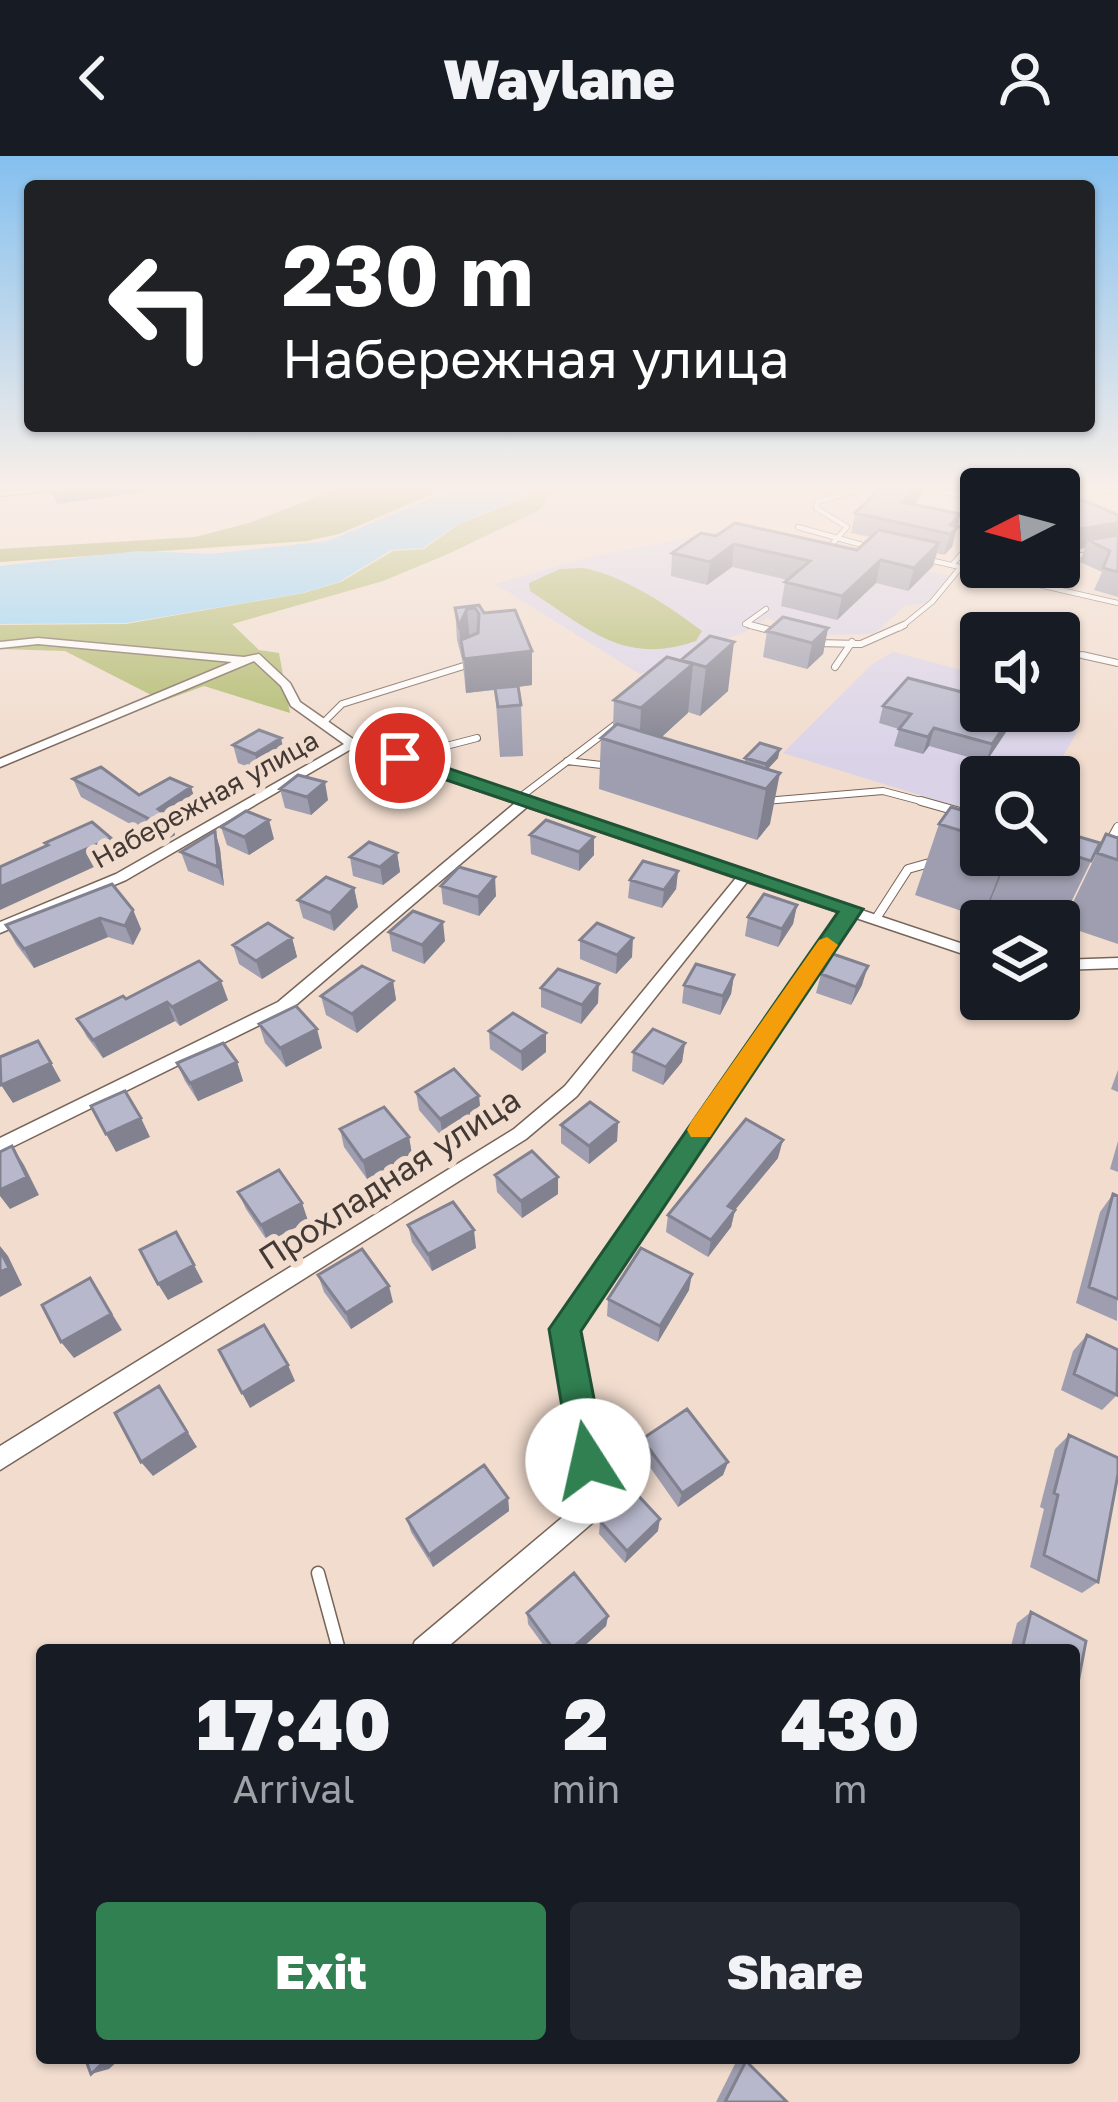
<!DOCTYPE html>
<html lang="en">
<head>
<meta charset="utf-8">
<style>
  body { margin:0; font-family:"Golos Text",sans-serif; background:#242831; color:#f1f3f6; height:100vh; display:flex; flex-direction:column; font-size:45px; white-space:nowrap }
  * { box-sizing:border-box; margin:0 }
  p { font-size:39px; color:#9ea1a6 }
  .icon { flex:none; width:66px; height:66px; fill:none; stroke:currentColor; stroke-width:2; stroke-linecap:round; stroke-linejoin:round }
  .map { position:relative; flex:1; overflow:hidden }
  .details { position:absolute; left:36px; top:1488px; width:1044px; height:420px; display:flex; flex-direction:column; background:#171b24; border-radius:12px; box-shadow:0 3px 9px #0004 }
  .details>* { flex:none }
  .top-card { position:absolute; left:24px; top:24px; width:1071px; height:252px; border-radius:12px; box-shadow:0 3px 9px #0004; background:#202124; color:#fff; overflow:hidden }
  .needle { width:78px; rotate:264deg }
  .fabs { position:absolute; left:960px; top:312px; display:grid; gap:24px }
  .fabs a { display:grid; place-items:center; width:120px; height:120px; border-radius:12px; background:#171b24; box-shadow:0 3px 9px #0004; font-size:60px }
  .pin { position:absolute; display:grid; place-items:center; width:102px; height:102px; color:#fff; margin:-51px; border:6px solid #fff; border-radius:50%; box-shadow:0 3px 12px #0007 }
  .me { position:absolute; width:132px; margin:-66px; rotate:350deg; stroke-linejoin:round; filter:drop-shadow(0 0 9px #0008) }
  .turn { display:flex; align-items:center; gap:42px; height:252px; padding:0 60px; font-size:54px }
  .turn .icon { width:156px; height:156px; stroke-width:2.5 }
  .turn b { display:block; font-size:84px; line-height:102px }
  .eta { display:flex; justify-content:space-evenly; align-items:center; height:204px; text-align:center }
  .eta b { font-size:72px; font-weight:800; line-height:84px }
  .cta { display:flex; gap:24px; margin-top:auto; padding:24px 60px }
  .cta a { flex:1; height:138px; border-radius:12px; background:#308051; color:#fff; font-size:48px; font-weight:800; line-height:138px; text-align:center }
  .cta a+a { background:#242831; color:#f1f3f6 }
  header { display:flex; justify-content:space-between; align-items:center; height:156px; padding:0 60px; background:#171b24; font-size:54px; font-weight:800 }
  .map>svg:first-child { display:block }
</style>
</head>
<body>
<header><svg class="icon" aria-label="back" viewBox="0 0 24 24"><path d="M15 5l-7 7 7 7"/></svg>Waylane<svg class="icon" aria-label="person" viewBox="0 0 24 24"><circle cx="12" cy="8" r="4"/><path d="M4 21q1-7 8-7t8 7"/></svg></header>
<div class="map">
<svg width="1118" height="1946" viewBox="0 0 1118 1946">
  <rect width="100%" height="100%" fill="#f1dcce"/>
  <!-- education -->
  <path fill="#dad3e8" d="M740,371L950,420L927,447L905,450L874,478L819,479L767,462L752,473L640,518L495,428L591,401Z
    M893,496L981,519V555L1059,554L1077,576L1051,621H981V658L783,597L871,509Z"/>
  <!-- green -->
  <path fill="#afb96b" d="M530,331H554L540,354L448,398L383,425L232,468L259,494L279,497L290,557L204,530L163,545L65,495L0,493V469L126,468L304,437L341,426L393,395L424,393L459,368L534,338Z
    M583,412C623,419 669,450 702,475L696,485C623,510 589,473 530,435L529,427L560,413Z"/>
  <!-- forest -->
  <path fill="#9ba450" d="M343,331H449L339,378L307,385L0,406V393L195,381L249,367Z"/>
  <!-- water -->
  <path fill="#8fd3fa" d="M459,331H528L532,337L458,368L423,392L391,394L339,426L303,437L126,467L0,468V410L139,395L211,398L327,385Z"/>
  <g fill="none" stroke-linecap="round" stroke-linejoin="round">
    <!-- service-far3 casing -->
    <g stroke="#786559" stroke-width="6">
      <path id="service-far3" d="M914,331L961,339
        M1088,331L1118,336
        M798,371L873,392
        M833,387L847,371L816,352L817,346L868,331
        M925,403L1118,447
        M1059,403L1089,398
        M952,409L981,376
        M1022,425L1034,411
        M762,472L745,468L766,453
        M900,472L932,446L960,412"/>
    </g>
    <!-- service-far2 casing -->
    <g stroke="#786559" stroke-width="8">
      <path id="service-far2" d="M750,469L777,476
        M816,487L861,488L904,469
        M1082,499L1118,507
        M835,511L852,486
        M322,568L342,548L470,508
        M400,602L477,582
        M567,605L610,610
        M519,642L619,566
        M765,645L883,635L932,648"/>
    </g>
    <!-- service-far1 casing -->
    <g stroke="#786559" stroke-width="10">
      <path id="service-far1" d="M921,645L960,656
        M1108,689L1118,671
        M877,761L908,713L933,706"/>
    </g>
    <!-- service casing -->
    <g stroke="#786559" stroke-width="15">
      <path id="service" d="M318,1417L339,1494"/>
    </g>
    <!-- minor casing -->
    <g stroke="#786559" stroke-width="3">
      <path id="minor" d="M50,331H79L0,340V336Z
        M38,482L244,501L259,498L290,527L300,546L356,585L981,794V804L853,761L575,1175L608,1349L604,1357L444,1494H411L415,1485L583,1344L553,1173L557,1166L841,757L747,726L577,940L526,983L0,1314V1290L514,973L565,930L736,722L527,651L290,854L0,997V982L278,846L515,647L353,592L126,724L0,777V766L116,718L344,588L291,550L281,530L254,505L0,611V603L232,506L38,488L0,492V486Z
        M1118,802V812L1059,814V804Z"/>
    </g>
    <!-- service-far3 -->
    <use href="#service-far3" stroke="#fff" stroke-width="4.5"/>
    <!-- service-far2 -->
    <use href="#service-far2" stroke="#fff" stroke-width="6"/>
    <!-- service-far1 -->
    <use href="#service-far1" stroke="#fff" stroke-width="8"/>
    <!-- service -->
    <use href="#service" stroke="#fff" stroke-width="12"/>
    <!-- minor -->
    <use href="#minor" fill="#fff" fill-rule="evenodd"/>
  </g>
  <!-- wall -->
  <path fill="#9e9eb0" d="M882,331H924L922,339L914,349L957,371L952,391L944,399L937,397L933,410L908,435L876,427L837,464L781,450L785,426L788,424L732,411L707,429L671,420L672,397L716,380L857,394L871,381L851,377L855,357Z
    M937,331H1007L1005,333H981V339Z
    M1059,349L1118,359V441L1094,434L1102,416L1080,406L1085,392L1059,396Z
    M479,449L484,457L532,495V529L518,531L521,549L523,600L500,601L495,534L466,537L462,501V503L457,484L455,452Z
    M828,472L823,498L807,513L763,501L767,475Z
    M710,480L728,535L700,560L688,556L662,581L745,606V602H778L768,613L770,668L757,684L599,633L601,582L613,571L614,544L680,505Z
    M883,550L1020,555L986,606L929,590L923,598L894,590L899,573L879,567Z
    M233,589L285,600L260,616L238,607Z
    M73,623L139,639L197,649L171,667L175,679L163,686L81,641Z
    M280,633L328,644L311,659L285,652Z
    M981,660V699H1059V675L1100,687L1059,771V765H1021L987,753L988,751L982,762L915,739L939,668Z
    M221,671L274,683L249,699L227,689Z
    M215,675L220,693L224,730L188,715L181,696Z
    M1106,678L1118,682V788L1062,769Z
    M530,679L594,699L579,715L531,698Z
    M397,697L400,716L383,729L353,720L350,701Z
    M678,715L676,733L662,752L628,742L630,724Z
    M441,730L496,740L479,760L443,748Z
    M354,732L358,751L334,775L303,762L298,744Z
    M797,749L793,768L778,791L745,780L748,761Z
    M133,754L141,773L133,789L108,781L34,812L16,788L6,769Z
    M389,776L445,785L424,808L392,795Z
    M292,782L297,801L262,823L239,808L233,789Z
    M580,784L632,801L616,818L580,803Z
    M821,818L862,829L851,849L816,837Z
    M734,819L731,838L720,859L682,847L684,829Z
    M393,825L396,844L357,877L326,859L321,840Z
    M541,832L598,847L581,868L541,851Z
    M126,843L228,844L180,870L175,865L103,902L87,881L77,863Z
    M259,868L322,892L286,911L265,887Z
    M489,875L546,877V896L522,915L490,893Z
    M685,887L682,906L663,929L632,915L633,896Z
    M237,906L243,925L198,945L185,925L177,907Z
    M1118,914V936L1111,933Z
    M416,936L481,958L443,982L419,954Z
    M618,966L617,985L589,1008L561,987V969Z
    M340,973L409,981L412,999L367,1023L344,991Z
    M1118,985V1016L1110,1013Z
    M778,1002L735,1054L731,1071L708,1101L666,1076L668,1059Z
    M495,1019L558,1021V1038L522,1062L497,1036Z
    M238,1036L302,1047L308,1065L268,1086L246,1053Z
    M1113,1038L1118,1040L1117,1165L1076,1147L1100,1056Z
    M408,1069L476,1092L432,1115L412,1086Z
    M318,1119L393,1146L351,1173L324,1136Z
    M689,1134L658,1186L607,1160L608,1143Z
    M1087,1179L1117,1239L1102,1254L1061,1234L1073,1195Z
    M1069,1279L1098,1426L1082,1437L1030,1411L1044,1353L1040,1351L1055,1293Z
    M642,1283L728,1306L723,1319L678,1351L640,1297Z
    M508,1342L509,1355L433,1411L411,1376L407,1363Z
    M600,1365L658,1375L625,1407L599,1378Z
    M1031,1456L1086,1485L1077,1532L1074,1534V1494H1010L1017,1467Z
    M527,1457L608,1460L606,1470L580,1494H547L528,1468Z
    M738,1902L746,1905L787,1946H716Z"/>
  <!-- shaded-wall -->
  <path fill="#818190" d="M98,331H150L149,335L57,348L53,337Z
    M917,331H924L922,339L898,366L902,346Z
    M960,358L952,391L944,399L950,378V369Z
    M1118,367V387L1088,384L1085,392L1060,396L1067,375Z
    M939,387L933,410L908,435L914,412Z
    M734,388L732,411L707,429L710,406Z
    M881,404L876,427L837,464L842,440Z
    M467,453L470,486L461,484L462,503L459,470Z
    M828,472L823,498L807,513L812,487Z
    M734,486L728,535L700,560L706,511Z
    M532,495V529L466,537L464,503Z
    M693,508L688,557L646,595L639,593L641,552Z
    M1015,555H1020L986,606L992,588Z
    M934,572L929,590L923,598L928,581Z
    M281,582L285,600L260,616L255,598Z
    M780,593L778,602L764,617L766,608Z
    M780,617L770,668L757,684L766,633Z
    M325,626L328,644L311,659L307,641Z
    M191,631L197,649L171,667L175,679L163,686L157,667L158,653Z
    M269,664L274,683L249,699L244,681Z
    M215,675L220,693L224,730L218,711Z
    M594,681V699L579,715V696Z
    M111,682L118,700L0,754V731Z
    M397,697L400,716L383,729L380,711Z
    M1007,699H1009L988,751L982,762Z
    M678,715L676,733L662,752L664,734Z
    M495,721L496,740L479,760L478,741Z
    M354,732L358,751L334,775L330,757Z
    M797,749L793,768L778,791L782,773Z
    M133,754L141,773L133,789L125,770Z
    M100,762L108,781L34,812L24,793Z
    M443,766L445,785L424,808L422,789Z
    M292,782L297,801L262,823L256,805Z
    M633,782L632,801L616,818L617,799Z
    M868,810L862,829L851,849L856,831Z
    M734,819L731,838L720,859L723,840Z
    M221,825L228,844L180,870L172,851Z
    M393,825L396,844L357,877L352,858Z
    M599,828L598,847L581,868L582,849Z
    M167,846L175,865L103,902L93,884Z
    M317,873L322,892L286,911L280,892Z
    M546,877V896L522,915L521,896Z
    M685,887L682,906L663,929L666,911Z
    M237,906L243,925L198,945L190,927Z
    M51,907L61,925L13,947L1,929Z
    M479,940L481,958L443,982L440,963Z
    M141,962L150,981L116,996L106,978Z
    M618,966L617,985L589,1008V990Z
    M409,981L412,999L367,1023L363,1005Z
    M783,984L778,1002L724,1067L728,1050Z
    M12,990L24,1009L39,1039L10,1053L0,1040V1034Z
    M558,1021V1038L522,1062L521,1045Z
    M302,1047L308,1065L268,1086L261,1069Z
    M735,1054L731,1071L708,1101L711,1084Z
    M474,1074L476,1092L432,1115L428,1098Z
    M0,1090L8,1100L22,1129L0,1141Z
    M194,1109L203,1126L168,1144L158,1128Z
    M692,1118L689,1134L658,1186L660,1170Z
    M90,1122L122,1174L74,1202L61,1186Z
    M389,1130L393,1146L351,1173L346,1157Z
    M288,1209L295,1225L250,1252L242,1237Z
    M159,1230L197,1291L153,1320L141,1306Z
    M728,1306L723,1319L678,1351L682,1337Z
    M508,1342L509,1355L433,1411L429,1399Z
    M660,1363L658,1375L625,1407L627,1395Z
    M608,1460L606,1470L580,1494H570Z
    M108,1902H121L109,1913L91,1918Z"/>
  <!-- building -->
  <path fill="#b8b8cd" stroke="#818190" stroke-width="3" d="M53,331H98L53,337Z
    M882,331H917L902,346L960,358L950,369L958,371L950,378L855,357Z
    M1083,344L1118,359V367L1067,375L1059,371V349Z
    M735,367L857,394L879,374L939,387L914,412L881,404L842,440L785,426L810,405L734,388L710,406L672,397L701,377L716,380Z
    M1118,379V416L1103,412L1110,395L1088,384Z
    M479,449L484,457L515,454L532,495L464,503L461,484L478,477L479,458L475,452L467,453L459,470L455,452Z
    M783,461L828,472L812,487L767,475Z
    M710,480L734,486L706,511L681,504Z
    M667,501L693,508L641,552L614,544Z
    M908,522L962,536L981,522V555H1015L992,588L934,572L928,581L899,573L911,558L883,550Z
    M518,530L521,549L498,551L495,532Z
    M617,568L780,617L766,633L601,582Z
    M259,574L281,582L255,598L233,589Z
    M760,587L780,593L766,608L745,602Z
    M101,611L139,639L170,622L191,631L158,653L169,661L157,667L73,623Z
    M298,619L325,626L307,641L280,633Z
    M951,651L981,660V681L939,668Z
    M246,655L269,664L244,681L221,671Z
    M546,664L594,681L579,696L530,679Z
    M92,666L111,682L0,731V711L48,689L45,687Z
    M215,675L218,711L181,696Z
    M1059,675L1100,687L1091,705L1059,695Z
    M1106,678L1118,682V704L1097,697Z
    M369,686L397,697L380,711L350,701Z
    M643,705L678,715L664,734L630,724Z
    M459,711L495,721L478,741L441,730Z
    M326,721L354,732L330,757L298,744Z
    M112,728L133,754L125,770L100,762L24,793L6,769Z
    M764,738L797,749L782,773L748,761Z
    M413,755L443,766L422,789L389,776Z
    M268,767L292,782L256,805L233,789Z
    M597,767L633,782L617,799L580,784Z
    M833,798L868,810L856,831L821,818Z
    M199,805L221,825L172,851L167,846L93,884L77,863L123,840L126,843Z
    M696,808L734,819L723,840L684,829Z
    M362,810L393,825L352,858L321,840Z
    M558,813L599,828L582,849L541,832Z
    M296,850L317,873L280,892L259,868Z
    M513,857L546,877L521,896L489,875Z
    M653,873L685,887L666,911L633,896Z
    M38,885L51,907L1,929L0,901Z
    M223,887L237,906L190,927L177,907Z
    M454,913L479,940L440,963L416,936Z
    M125,935L141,962L106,978L91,950Z
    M590,946L618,966L589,990L561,969Z
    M384,951L409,981L363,1005L340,973Z
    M746,963L783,984L728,1050L735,1054L711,1084L668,1059Z
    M12,990L27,1021L0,1034V996Z
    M532,995L558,1021L521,1045L495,1019Z
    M279,1014L302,1047L261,1069L238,1036Z
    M1113,1038L1118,1040V1143L1089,1131Z
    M453,1046L474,1074L428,1098L408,1069Z
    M176,1076L194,1109L158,1128L140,1094Z
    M641,1092L692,1118L660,1170L608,1143Z
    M362,1093L389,1130L346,1157L318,1119Z
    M0,1094L9,1112L0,1116Z
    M90,1122L111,1158L61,1186L42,1149Z
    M264,1169L288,1209L242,1237L219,1194Z
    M1087,1179L1118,1194L1117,1239L1074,1218Z
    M159,1230L187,1276L141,1306L115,1257Z
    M687,1253L728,1306L682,1337L642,1283Z
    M1069,1279L1118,1302V1318L1098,1426L1044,1399L1058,1339L1054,1337Z
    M484,1309L508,1342L429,1399L407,1363Z
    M633,1334L660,1363L627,1395L600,1365Z
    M574,1417L608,1460L570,1494H554L527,1457Z
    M1031,1456L1086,1485L1077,1532L1074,1530V1494H1022Z
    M85,1902H108L91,1918Z
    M746,1905L787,1946H725Z"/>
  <!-- sky -->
  <linearGradient id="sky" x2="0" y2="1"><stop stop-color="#84c0ef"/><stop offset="0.55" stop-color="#f9efe9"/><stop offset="1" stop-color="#f9efe9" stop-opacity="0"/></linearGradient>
  <rect width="1118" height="603" fill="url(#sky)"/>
  <!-- route -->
  <path fill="#308051" stroke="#1f5335" stroke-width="3" d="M393,598H406L863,753L581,1175L606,1305L601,1317L588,1322L576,1317L571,1305L549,1173L838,756L393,606Z"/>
  <!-- slow -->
  <path fill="#f59e0b" d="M827,781L838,789L710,981H691L687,974L691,966L819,784Z"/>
  <g text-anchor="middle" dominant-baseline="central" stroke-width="12" stroke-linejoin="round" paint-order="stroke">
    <!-- far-street labels -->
    <g font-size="27" fill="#433a35" stroke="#f1dcce">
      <text transform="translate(205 643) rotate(-29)">Набережная улица</text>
    </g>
    <!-- street labels -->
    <g font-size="33" fill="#433a35" stroke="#f1dcce">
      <text transform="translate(389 1022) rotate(-33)">Прохладная улица</text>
    </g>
  </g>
</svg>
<div class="fabs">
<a><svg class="needle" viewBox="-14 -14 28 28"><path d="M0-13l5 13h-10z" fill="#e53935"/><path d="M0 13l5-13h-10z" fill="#9ea1a6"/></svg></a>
<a><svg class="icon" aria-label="sound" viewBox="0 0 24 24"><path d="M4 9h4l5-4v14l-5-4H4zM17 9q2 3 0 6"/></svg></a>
<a><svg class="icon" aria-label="search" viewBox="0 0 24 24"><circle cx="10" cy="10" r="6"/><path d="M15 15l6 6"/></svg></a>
<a><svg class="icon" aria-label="layers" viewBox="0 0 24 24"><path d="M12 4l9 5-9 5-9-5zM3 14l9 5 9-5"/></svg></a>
</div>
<div class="pin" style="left:400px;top:602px;background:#d93025"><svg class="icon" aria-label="arrive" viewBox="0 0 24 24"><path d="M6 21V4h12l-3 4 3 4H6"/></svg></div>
<svg class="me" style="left:588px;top:1305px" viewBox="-20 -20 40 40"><circle r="19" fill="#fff"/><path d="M0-13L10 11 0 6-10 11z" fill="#308051"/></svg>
<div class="top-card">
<div class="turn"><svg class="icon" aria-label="left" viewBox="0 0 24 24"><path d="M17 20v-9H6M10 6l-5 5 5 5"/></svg><div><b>230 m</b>Набережная улица</div></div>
</div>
<section class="details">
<div class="eta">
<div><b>17:40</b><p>Arrival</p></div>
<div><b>2</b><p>min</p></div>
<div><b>430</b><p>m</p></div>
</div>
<div class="cta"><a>Exit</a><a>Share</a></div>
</section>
</div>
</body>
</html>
